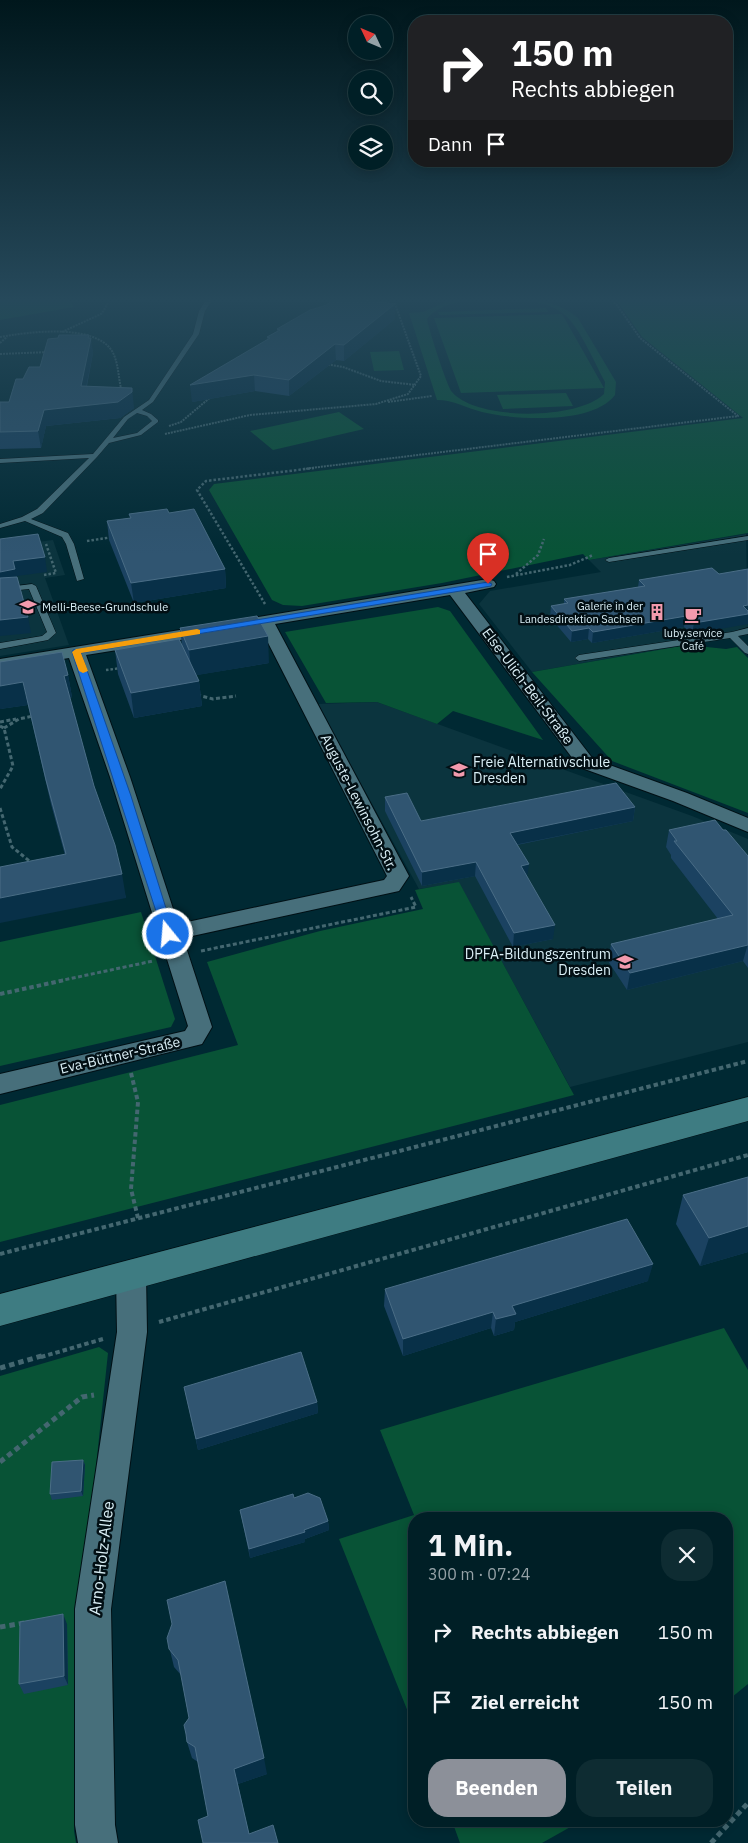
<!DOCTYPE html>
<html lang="de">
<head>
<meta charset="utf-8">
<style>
  body { margin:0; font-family:"IBM Plex Sans",sans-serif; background:#0e2c32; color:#f1f3f6; height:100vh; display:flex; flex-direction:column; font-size:19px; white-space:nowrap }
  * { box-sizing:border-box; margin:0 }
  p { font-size:16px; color:#95a2a7 }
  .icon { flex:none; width:28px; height:28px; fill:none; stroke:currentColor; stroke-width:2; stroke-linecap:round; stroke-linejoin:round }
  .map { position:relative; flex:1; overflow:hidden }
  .drawer { position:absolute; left:408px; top:1512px; width:325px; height:315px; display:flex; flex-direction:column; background:#001f26; border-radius:20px; box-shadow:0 2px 12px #0003,0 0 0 1px #223d43 }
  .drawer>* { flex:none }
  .top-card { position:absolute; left:408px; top:15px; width:325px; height:152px; border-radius:20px; box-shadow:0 2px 12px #0003,0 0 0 1px #223d43; background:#202124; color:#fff; overflow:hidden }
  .needle { width:32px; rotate:314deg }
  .fabs { position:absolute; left:348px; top:15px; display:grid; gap:10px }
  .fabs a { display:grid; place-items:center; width:45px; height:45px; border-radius:50%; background:#001f26; box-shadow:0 2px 12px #0003,0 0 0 1px #223d43; font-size:25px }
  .pin { position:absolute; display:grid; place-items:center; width:42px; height:42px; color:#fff; margin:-51px -21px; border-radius:50% 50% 50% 0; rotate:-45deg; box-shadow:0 0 5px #0007 }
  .pin .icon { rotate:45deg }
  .me { position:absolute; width:55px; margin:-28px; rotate:343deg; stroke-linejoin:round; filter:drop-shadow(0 0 4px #0008) }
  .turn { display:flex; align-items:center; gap:18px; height:105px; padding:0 20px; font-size:22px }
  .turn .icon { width:65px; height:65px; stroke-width:2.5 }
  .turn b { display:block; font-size:35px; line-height:42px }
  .then { display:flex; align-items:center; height:48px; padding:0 20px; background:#0003; gap:10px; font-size:19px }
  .round { display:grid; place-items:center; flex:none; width:52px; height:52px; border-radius:20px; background:#0e2c32 }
  .headline { display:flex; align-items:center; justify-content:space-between; height:85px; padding:0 20px }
  h1 { font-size:30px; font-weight:700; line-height:38px }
  .button { display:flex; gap:10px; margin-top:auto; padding:10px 20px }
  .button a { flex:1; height:58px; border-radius:20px; background:#8c9099; color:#fff; font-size:20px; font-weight:700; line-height:58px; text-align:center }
  .button a+a { background:#0e2c32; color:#f1f3f6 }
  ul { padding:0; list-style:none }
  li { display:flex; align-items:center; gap:15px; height:70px; padding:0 20px }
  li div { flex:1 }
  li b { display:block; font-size:19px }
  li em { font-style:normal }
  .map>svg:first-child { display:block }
</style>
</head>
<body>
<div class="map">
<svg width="748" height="1843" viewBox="0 0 748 1843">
  <rect width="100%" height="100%" fill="#002933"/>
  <!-- built -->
  <path fill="#0b343e" d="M746,534L748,634L532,672L479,604L490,591L601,572L589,560Z
    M53,540L65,575L45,578L69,645L0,656V547Z
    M377,702L692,816L748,839V1042L570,1087L459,883L419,889L317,704Z"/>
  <!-- green -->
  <path fill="#085336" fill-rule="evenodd" d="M0,297H67L74,307L0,320Z
    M478,297C511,297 552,295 578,318L616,382L615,395C592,425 515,420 482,412C466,408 454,400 437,400L409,313L423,312L448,301ZM490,299C513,299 551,299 568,318C581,331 596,365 605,382L604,394C578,420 477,421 452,392C447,386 428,327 427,319C441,301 469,301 490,299Z
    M610,297H748V533L589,560L583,554L442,583L302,606L283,605L272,600L209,490L214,484L743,418L642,337L619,304Z
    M546,308L548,312L439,315L438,312Z
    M562,314L604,388L461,393L434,318Z
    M399,351L404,370L374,371L370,352Z
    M566,393L573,406L503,409L497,395Z
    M339,412L364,429L273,450L250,431Z
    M438,607L450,611L543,740L453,711L437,724L377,702L326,703L285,632Z
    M687,645L726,649L737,647L748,658V813L612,761L532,672Z
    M459,882L574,1095L0,1242V1105L238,1045L207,962L320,931L423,909L415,890Z
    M141,912L175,1019L171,1027L0,1066V942Z
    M724,1328L748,1370V1684L726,1702V1519H414V1727L339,1539L414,1515L380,1430Z
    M99,1347L108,1353L80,1618L74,1831L76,1843H0V1376Z
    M452,1821H581L542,1843H460Z"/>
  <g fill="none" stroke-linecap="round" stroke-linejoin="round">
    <!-- lane casing -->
    <g stroke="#001015" stroke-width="1">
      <path id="lane" d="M208,297H214L205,311L199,334L153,402L142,410L151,414L158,420V422L141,435L109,443L97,457L43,513L31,519L68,533L74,544L84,579L77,581L66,544L62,537L25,521L0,528V524L22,517L37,509L89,458L0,463V459L93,454L124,417L149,400L193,334L199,311ZM137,413L147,416L152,421L137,433L113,438L128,419Z
        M748,536V540L609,562L605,560L609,558Z
        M32,584L36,586L56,633L48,640L0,649V643L42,636L47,632L29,589L0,592V588Z
        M748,628V634L738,636L748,646V654L745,653L730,638L579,661L575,658L579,655L732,632Z"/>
    </g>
    <!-- street casing -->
    <g stroke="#001015" stroke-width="2">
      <path id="street" d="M488,579L494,581L496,584L494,587L465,593L593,759L687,793L748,818V832L673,801L579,767L450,595L275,624L409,876L399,891L183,938L212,1027L202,1044L0,1094V1074L185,1031L188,1026L161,940L157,934L158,932L110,777L69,658L0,669V659L211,625L217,626L220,630L217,634L211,635L86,655L130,777L178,924L384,880L387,876L260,627H246L244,623L246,619Z
        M131,1262L141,1266L146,1275L147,1332L111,1609L115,1825L118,1843H78L75,1825V1609L117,1332L116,1275L121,1266Z"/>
    </g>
    <!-- secondary casing -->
    <g stroke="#001015" stroke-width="1">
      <path id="secondary" d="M748,1097V1121L0,1326V1294Z"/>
    </g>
    <!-- path-far4 -->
    <path stroke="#446770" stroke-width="2" stroke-dasharray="2 1" stroke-linecap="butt" d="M120,297L144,301
      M358,301L368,297
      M62,332L101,314C106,309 106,303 112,297
      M0,337C28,332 94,323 112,351C119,363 118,379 122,392
      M0,343L7,337
      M0,354L48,352
      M325,364L343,367L381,381L416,385
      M388,402L432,396
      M169,426L181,422L212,396
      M165,434L250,415L376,404L408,394L421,376L394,301L388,297
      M303,469L738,416L640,338L617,305L608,297"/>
    <!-- path-far3 -->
    <path stroke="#446770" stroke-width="2.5" stroke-dasharray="2.5 2" stroke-linecap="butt" d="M87,541L113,537
      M516,574L538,555L544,539
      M44,575L56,573L46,544
      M507,577L570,565L593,555
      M265,604L197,490L206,481L314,468
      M106,670L122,668"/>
    <!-- path-far2 -->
    <path stroke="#446770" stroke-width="3" stroke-dasharray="4 2.5" stroke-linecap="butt" d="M197,695L213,699L236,696
      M0,722L16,719
      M0,726L4,728L13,766L0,789
      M4,728L19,719L33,716
      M0,808L12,847L32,863
      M201,951L416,907L411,897
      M59,981L153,961"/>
    <!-- path-far1 -->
    <path stroke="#446770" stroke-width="4" stroke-dasharray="4.5 3" stroke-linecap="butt" d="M0,994L65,980
      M131,1073L138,1102L131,1189L138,1218
      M0,1254L748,1061
      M159,1322L748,1155
      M41,1357L103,1339"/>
    <!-- path -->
    <path stroke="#446770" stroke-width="5" stroke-dasharray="5.5 4" stroke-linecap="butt" d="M0,1368L45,1355
      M0,1462L82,1397L94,1395
      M0,1627L24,1623
      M711,1843L748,1803"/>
    <!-- lane -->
    <use href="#lane" fill="#476f7b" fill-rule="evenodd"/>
    <!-- street -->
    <use href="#street" fill="#476f7b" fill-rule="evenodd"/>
    <!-- secondary -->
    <use href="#secondary" fill="#3e7c82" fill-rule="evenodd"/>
  </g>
  <!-- wall -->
  <path fill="#1b4261" d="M395,304V319L344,361L336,360L289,396L255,391L192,402L267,340V337L277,331V329Z
    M89,335L93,353L87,386L134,408L120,418L46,426L41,448L0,449V402H9L23,379L40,367L58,338Z
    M169,513L225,569L226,588L134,603L109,540L107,521L130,518L129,514Z
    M712,568L692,634L684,627L592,643L588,639L571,642L550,617L551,606L564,604V599L638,587L639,580Z
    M180,628L269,663L196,675L199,681L202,706L134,718L118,674L115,650L182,645Z
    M68,675L72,697L70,698L94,786L126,898L65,855L51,804L28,705L0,709Z
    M385,797L421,821L635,807L633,821L517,845L527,878L553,939L513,947L475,876L422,886L385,811Z
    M669,830H723L748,856V968L743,961L627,990L608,961L611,944L718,919L671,858V855L666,847Z
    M748,1177V1252L700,1266L676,1224L683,1195Z
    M648,1281L515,1322L514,1330L494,1336L491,1328L403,1356L384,1306L385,1289Z
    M184,1387L317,1402L318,1413L198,1450Z
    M83,1460L85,1465L83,1496L52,1500L50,1494Z
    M294,1498L328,1521L329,1530L305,1539V1542L250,1558L240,1510Z
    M67,1624L68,1685L24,1694L19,1684Z
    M167,1638L267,1774L238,1784L249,1834L278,1843H203L208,1816L198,1762L192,1758L187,1742L189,1718L181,1675L174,1667Z"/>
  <!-- shaded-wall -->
  <path fill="#083048" d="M395,304V319L344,361V345Z
    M89,335L90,344L91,338L93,353L83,402L81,386Z
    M335,344L336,360L289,396V380Z
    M254,375L255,391L192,402L190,385Z
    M132,388L134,408L120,418L46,426L41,448L38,431L44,410Z
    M45,557L47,572L17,576L18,584L0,588V572L13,561Z
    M225,569L226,588L134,603L131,583Z
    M748,605V624L692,634L694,623L743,606Z
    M686,616L684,627L592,643L593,632Z
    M28,617L31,633L0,636V620Z
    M589,628L588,639L571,642L572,631Z
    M268,636L269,663L192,676L189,650Z
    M68,675L72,697L68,698L64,676Z
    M199,681L202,706L134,718L131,693Z
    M23,682L28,705L0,709V686Z
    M635,807L633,821L509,846L510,833Z
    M476,862L475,876L422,886V872Z
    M529,864L527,878L521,866Z
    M122,874L126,898L0,923V898Z
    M555,925L553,939L513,947L514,933Z
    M748,944L743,961L627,990L630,973Z
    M748,1226V1252L700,1266L709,1238Z
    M653,1264L648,1281L515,1322L514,1330L494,1336L496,1319L512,1306Z
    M493,1312L491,1328L403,1356V1339Z
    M317,1402L318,1413L198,1450L196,1439Z
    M83,1460L85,1465L83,1496L81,1491Z
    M328,1521L329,1530L305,1539V1542L250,1558L249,1549Z
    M63,1614L67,1624L68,1685L64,1676Z
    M264,1758L267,1774L238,1784L234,1769Z"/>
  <!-- building -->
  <path fill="#305571" stroke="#4a6d86" d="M339,297L395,304L344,345L335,344L289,380L254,375L190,385L270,338L267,337L280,330L277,329L310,310L324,306Z
    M59,335H89L88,338H91L81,386L132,388V392L118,402L44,410L38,431L0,432V402H9L16,379H23L29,367H40L48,339L58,338Z
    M167,509L169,513L194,509L225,569L131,583L107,521L131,518L129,514Z
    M38,534L45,557L13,561L15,569L0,572V539Z
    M712,568L719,574L748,569V605L743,606L748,611V614L694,623L686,616L593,632L589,628L572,631L551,606L568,603L564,599L645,586L639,580Z
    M17,577L28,617L0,620V578Z
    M257,616L268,636L189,650L180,628Z
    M179,639L199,681L131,693L115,650Z
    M62,652L68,675L64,676L94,786L115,845L122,874L0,898V867L66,854L46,780L23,682L0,686V662Z
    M616,783L635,807L510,833L529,864L521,866L555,925L514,933L476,862L422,872L385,797L407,793L421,821Z
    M715,820L723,830H726L748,856V945L630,973L611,944L733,915L674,841H677L669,830Z
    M748,1177V1226L709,1238L683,1195Z
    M627,1219L653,1264L512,1306L516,1314L496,1319L493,1312L403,1339L385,1289Z
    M301,1352L317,1402L196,1439L184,1387Z
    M83,1460L81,1491L50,1494L52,1462Z
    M308,1493L320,1498L328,1521L304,1530L305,1532L249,1549L240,1510L293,1494L294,1498Z
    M225,1581L264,1758L234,1769L249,1834L273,1825L278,1843H203L198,1820L208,1816L195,1747L187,1742L186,1734L184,1725L189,1718L178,1660L169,1649L167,1638L172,1624L167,1600Z
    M63,1614L64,1676L19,1684L20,1622Z"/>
  <!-- sky -->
  <linearGradient id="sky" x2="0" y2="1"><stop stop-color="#00171c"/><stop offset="0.54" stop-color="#26495b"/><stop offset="1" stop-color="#26495b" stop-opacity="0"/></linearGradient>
  <rect width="748" height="555" fill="url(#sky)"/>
  <!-- route -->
  <path fill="#1a73e8" stroke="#114b97" d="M488,582L492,584L491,586L81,653L131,796L174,934L172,936H164L72,652L73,650Z"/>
  <!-- slow -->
  <path fill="#f59e0b" d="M197,629L200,630V634L81,653L88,671L83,673L79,671L72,652L76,649Z"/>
  <!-- icons -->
  <defs>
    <g id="school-bare" transform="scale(1.35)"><path d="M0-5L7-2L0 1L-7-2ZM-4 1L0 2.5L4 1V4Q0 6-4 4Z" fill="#f29aad" stroke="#020f14" stroke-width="2.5" paint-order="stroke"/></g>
    <g id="building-bare" transform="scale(1.35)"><path d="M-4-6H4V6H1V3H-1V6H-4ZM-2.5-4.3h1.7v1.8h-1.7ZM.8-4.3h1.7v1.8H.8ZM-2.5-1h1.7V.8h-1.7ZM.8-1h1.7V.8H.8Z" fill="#f29aad" stroke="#020f14" stroke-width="2.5" paint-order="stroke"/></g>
    <g id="cafe-bare" transform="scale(1.35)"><path d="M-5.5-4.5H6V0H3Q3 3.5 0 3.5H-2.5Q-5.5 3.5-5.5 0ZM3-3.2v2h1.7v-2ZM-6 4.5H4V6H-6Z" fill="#f29aad" stroke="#020f14" stroke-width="2.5" paint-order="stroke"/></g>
    <g id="university-bare" transform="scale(1.35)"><path d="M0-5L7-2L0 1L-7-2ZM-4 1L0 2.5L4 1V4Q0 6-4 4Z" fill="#f29aad" stroke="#020f14" stroke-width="2.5" paint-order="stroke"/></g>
  </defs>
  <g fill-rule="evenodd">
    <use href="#school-bare" x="28" y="607"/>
    <use href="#building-bare" x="657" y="612"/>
    <use href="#cafe-bare" x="693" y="615"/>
    <use href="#school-bare" x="459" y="770"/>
    <use href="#university-bare" x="625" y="962"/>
  </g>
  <g text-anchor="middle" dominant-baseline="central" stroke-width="5" stroke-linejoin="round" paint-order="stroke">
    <!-- far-poi labels -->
    <g font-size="11" fill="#daeff6" stroke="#020f14" text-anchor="end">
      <text x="643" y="606">Galerie in der<tspan x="643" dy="13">Landesdirektion Sachsen</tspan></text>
      <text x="42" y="607" text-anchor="start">Melli-Beese-Grundschule</text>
      <text x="693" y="633" text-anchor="middle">luby.service<tspan x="693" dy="13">Café</tspan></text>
    </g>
    <!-- street labels -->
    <g font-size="14" fill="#daeff6" stroke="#020f14">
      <text transform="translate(528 686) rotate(53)">Else-Ulich-Beil-Straße</text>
      <text transform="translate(359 802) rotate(63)">Auguste-Lewinsohn-Str.</text>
      <text transform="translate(120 1055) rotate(-13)">Eva-Büttner-Straße</text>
    </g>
    <!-- poi labels -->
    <g font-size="14" fill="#daeff6" stroke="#020f14" text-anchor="start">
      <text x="473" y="762">Freie Alternativschule<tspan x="473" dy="16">Dresden</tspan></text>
      <text x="611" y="954" text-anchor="end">DPFA-Bildungszentrum<tspan x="611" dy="16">Dresden</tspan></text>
    </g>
    <!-- near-street labels -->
    <g font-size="16" fill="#daeff6" stroke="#020f14">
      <text transform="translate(101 1558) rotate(-83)">Arno-Holz-Allee</text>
    </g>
  </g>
</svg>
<div class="fabs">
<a><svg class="needle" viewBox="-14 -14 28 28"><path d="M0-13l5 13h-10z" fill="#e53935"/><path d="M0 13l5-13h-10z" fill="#95a2a7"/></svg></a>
<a><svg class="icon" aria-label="search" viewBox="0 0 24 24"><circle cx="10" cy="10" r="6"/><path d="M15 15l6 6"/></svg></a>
<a><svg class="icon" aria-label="layers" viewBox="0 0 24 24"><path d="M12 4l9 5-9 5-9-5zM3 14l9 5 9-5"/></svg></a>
</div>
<div class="pin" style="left:488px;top:584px;background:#d93025"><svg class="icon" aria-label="arrive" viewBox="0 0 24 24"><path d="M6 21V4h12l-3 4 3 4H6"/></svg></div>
<svg class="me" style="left:168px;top:934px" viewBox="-20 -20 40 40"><circle r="17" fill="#1a73e8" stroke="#fff" stroke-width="3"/><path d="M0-11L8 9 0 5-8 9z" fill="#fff"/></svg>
<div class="top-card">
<div class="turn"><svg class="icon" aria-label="right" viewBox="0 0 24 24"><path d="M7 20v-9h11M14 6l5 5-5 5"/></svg><div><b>150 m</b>Rechts abbiegen</div></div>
<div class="then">Dann<svg class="icon" aria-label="arrive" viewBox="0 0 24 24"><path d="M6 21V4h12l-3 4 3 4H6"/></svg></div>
</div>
<section class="drawer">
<div class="headline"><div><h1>1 Min.</h1><p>300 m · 07:24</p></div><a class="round"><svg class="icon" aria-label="close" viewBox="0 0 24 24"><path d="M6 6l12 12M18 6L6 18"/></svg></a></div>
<ul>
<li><svg class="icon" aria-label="right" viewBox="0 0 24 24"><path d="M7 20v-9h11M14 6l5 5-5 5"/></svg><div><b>Rechts abbiegen</b></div><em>150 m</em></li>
<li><svg class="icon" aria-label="arrive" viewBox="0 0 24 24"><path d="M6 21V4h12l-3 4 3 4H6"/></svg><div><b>Ziel erreicht</b></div><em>150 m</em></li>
</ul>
<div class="button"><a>Beenden</a><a>Teilen</a></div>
</section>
</div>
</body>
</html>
